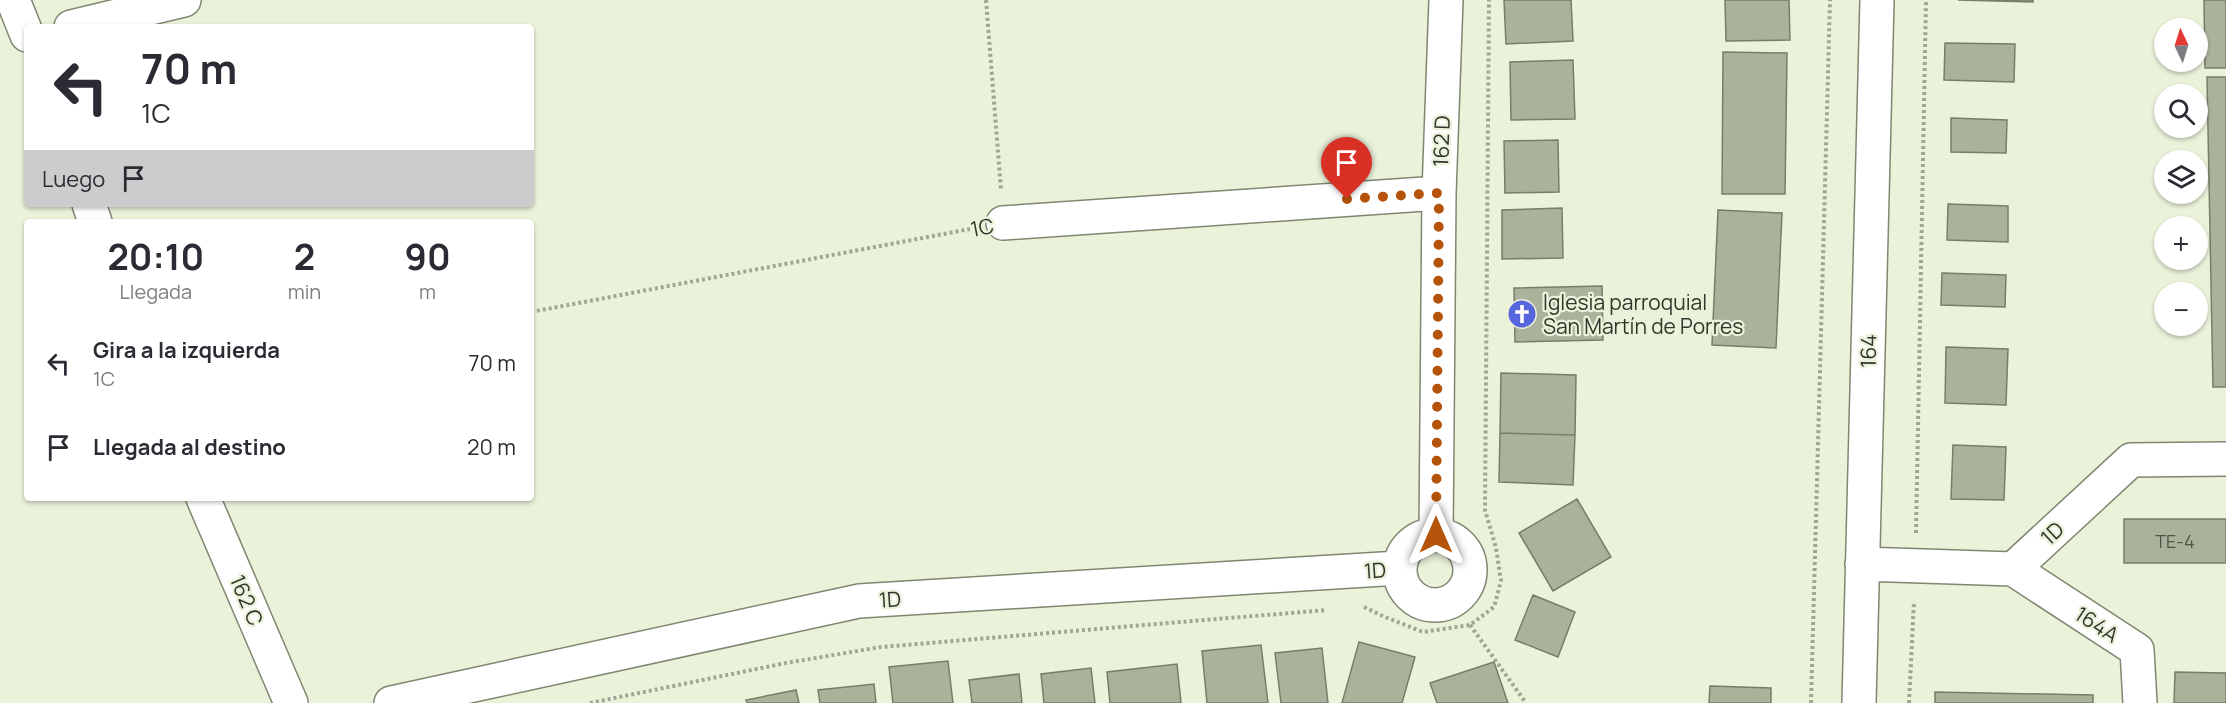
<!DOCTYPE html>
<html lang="es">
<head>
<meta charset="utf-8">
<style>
  body { margin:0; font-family:Manrope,sans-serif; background:#f2f2f3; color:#2b2b33; height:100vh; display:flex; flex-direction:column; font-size:22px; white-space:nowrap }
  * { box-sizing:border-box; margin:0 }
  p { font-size:20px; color:#7c7c81 }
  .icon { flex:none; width:33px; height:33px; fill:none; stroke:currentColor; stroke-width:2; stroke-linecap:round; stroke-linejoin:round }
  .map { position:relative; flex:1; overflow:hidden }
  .drawer { position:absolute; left:24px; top:219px; width:510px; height:282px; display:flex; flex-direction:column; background:#fff; border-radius:6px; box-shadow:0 2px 4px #0004 }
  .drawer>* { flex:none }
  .banner { position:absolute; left:24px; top:24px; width:510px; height:183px; border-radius:6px; box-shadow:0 2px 4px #0004; background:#fff; color:#2b2b33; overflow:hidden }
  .needle { width:39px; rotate:356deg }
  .fabs { position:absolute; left:2154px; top:18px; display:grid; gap:12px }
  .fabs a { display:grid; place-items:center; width:54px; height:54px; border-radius:50%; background:#fff; box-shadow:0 2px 4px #0004; font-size:30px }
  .pin { position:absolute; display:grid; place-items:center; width:51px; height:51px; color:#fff; margin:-62px -26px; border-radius:50% 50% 50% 0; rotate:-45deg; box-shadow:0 0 6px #0007 }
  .pin .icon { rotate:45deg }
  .me { position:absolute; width:66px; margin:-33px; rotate:0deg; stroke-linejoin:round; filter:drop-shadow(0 0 4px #0008) }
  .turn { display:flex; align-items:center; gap:21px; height:126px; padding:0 18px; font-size:27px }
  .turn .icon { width:78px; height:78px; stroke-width:2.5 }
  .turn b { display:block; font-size:42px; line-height:51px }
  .then { display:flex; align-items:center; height:57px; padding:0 18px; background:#0003; gap:12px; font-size:22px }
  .eta { display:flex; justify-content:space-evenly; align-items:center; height:102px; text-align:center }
  .eta b { font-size:36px; font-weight:700; line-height:42px }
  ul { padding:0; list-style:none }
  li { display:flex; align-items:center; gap:18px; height:84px; padding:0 18px }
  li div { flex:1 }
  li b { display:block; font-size:22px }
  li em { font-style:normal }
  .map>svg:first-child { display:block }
</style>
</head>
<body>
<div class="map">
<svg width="2226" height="703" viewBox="0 0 2226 703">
  <rect width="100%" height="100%" fill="#eaf2da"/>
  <!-- building -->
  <path fill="#aab29b" stroke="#767e68" stroke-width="1.5" d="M1504,0H1571L1573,41L1506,44Z
    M1725,0H1789L1790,40L1726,41Z
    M1958,0H2033V2Z
    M2204,0H2226V68H2205Z
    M1945,43L2015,44L2014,82L1944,80Z
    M1723,52L1787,53L1785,194H1722Z
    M1573,60L1575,119L1511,120L1510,62Z
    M2207,77H2226V387H2213Z
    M1951,118L2007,120L2006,153L1951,152Z
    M1558,140L1559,192L1505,193L1504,141Z
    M1948,204L2008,206V242L1947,240Z
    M1562,208L1563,258L1502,259V210Z
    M1718,210L1782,213L1776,348L1712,345Z
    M1942,273L2006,275L2005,307L1941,305Z
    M1602,286L1603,340L1515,342L1514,288Z
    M1946,347L2008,349L2006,405L1945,403Z
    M1501,373L1576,375L1575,435L1500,433Z
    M1500,433L1575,435L1573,485L1499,482Z
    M1953,445L2006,447L2004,500L1951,499Z
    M1577,499L1611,557L1553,591L1519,533Z
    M2124,519H2226V563H2124Z
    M1533,595L1575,612L1558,657L1515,640Z
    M1359,642L1415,657L1402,703H1342Z
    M1261,645L1268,703H1207L1202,651Z
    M1322,648L1328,703H1281L1275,653Z
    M948,661L953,703H893L889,667Z
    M1494,662L1508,703H1437L1430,683Z
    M1177,664L1181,703H1110L1107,672Z
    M1091,668L1095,703H1044L1041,674Z
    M2175,672L2226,673V703H2174Z
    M1019,674L1022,703H972L969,680Z
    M874,684L876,703H820L818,690Z
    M1710,686L1771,688V703H1709Z
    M796,690L799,703H747L746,700Z
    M1935,692L2093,695V703H1935Z"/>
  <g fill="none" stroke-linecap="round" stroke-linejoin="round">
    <!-- minor casing -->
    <g stroke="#7f8771" stroke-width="36">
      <path id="minor" d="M13,0L27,35
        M71,27L184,0
        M89,204L95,222
        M1003,223L1439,193
        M203,498L291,703
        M1400 570a35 35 0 1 1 70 0a35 35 0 1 1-70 0Z
        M1436,535L1439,193L1446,0
        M1862,564L2013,569L2131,460L2226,459
        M2013,569L2137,650L2140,703
        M391,703L859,601L1399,568
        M1859,703L1877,0"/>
    </g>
    <!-- path -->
    <path stroke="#a0a694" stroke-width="4" stroke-dasharray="3 3" stroke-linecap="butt" d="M986,0L1001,190
      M531,312L970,229
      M1916,533L1926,0
      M1364,607L1385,617L1423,632L1470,625L1494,607L1501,581L1496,548L1485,510L1489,0
      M1470,625L1526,703
      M590,703L786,663L881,647L1326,610
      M1811,703L1830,0
      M1909,703L1914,601"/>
    <!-- minor -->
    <use href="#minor" stroke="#fff" stroke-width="33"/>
  </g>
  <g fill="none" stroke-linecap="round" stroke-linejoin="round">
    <!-- route -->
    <path stroke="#b45309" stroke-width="10" stroke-dasharray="0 18" d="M1347,199L1439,193L1436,535"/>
  </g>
  <!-- icons -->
  <defs>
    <g id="church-disc" transform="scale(1.5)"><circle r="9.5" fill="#5766dd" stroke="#eaf2da"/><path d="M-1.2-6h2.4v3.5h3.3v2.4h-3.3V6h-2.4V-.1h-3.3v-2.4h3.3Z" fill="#fff"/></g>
  </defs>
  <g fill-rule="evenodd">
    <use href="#church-disc" x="1522" y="314"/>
  </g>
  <g text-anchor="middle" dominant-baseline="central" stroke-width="4.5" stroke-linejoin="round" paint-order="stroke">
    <!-- number labels -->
    <g font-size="18" fill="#505448">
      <text x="2175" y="541">TE-4</text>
    </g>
    <!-- street labels -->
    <g font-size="21" fill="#32352c" stroke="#eaf2da">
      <text transform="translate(1441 141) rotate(-88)">162 D</text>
      <text transform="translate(982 227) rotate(-11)">1C</text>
      <text transform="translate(1868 351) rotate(-89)">164</text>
      <text transform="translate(2052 533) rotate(-43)">1D</text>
      <text transform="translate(1375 570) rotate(-4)">1D</text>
      <text transform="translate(890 599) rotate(-4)">1D</text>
      <text transform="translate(247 600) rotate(67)">162 C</text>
      <text transform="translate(2097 624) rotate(33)">164A</text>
    </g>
    <!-- poi labels -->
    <g font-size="21" fill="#32352c" stroke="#eaf2da" text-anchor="start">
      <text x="1543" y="302">Iglesia parroquial<tspan x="1543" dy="24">San Martín de Porres</tspan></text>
    </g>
  </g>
</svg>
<div class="fabs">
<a><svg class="needle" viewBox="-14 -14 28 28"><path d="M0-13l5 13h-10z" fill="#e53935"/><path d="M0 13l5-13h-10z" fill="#7c7c81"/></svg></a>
<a><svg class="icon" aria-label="search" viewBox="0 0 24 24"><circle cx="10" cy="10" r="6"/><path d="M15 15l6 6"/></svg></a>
<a><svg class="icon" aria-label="layers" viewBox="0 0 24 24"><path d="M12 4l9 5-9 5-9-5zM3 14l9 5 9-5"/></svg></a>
<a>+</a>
<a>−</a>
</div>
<div class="pin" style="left:1347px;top:199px;background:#d93025"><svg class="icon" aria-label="arrive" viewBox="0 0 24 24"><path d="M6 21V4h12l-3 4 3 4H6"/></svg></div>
<svg class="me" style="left:1436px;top:535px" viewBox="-20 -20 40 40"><path d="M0-17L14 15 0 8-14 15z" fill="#b45309" stroke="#fff" stroke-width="4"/></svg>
<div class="banner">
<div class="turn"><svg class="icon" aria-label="left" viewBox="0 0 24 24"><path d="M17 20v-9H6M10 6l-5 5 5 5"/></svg><div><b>70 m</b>1C</div></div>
<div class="then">Luego<svg class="icon" aria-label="arrive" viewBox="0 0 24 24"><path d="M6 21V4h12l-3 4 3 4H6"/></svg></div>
</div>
<section class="drawer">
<div class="eta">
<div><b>20:10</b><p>Llegada</p></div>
<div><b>2</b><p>min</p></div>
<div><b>90</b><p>m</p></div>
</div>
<ul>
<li><svg class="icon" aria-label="left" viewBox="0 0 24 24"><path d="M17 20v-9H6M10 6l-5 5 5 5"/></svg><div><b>Gira a la izquierda</b><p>1C</p></div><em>70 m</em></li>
<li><svg class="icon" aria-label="arrive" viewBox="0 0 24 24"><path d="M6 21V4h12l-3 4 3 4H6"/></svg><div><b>Llegada al destino</b></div><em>20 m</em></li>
</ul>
</section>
</div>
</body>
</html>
